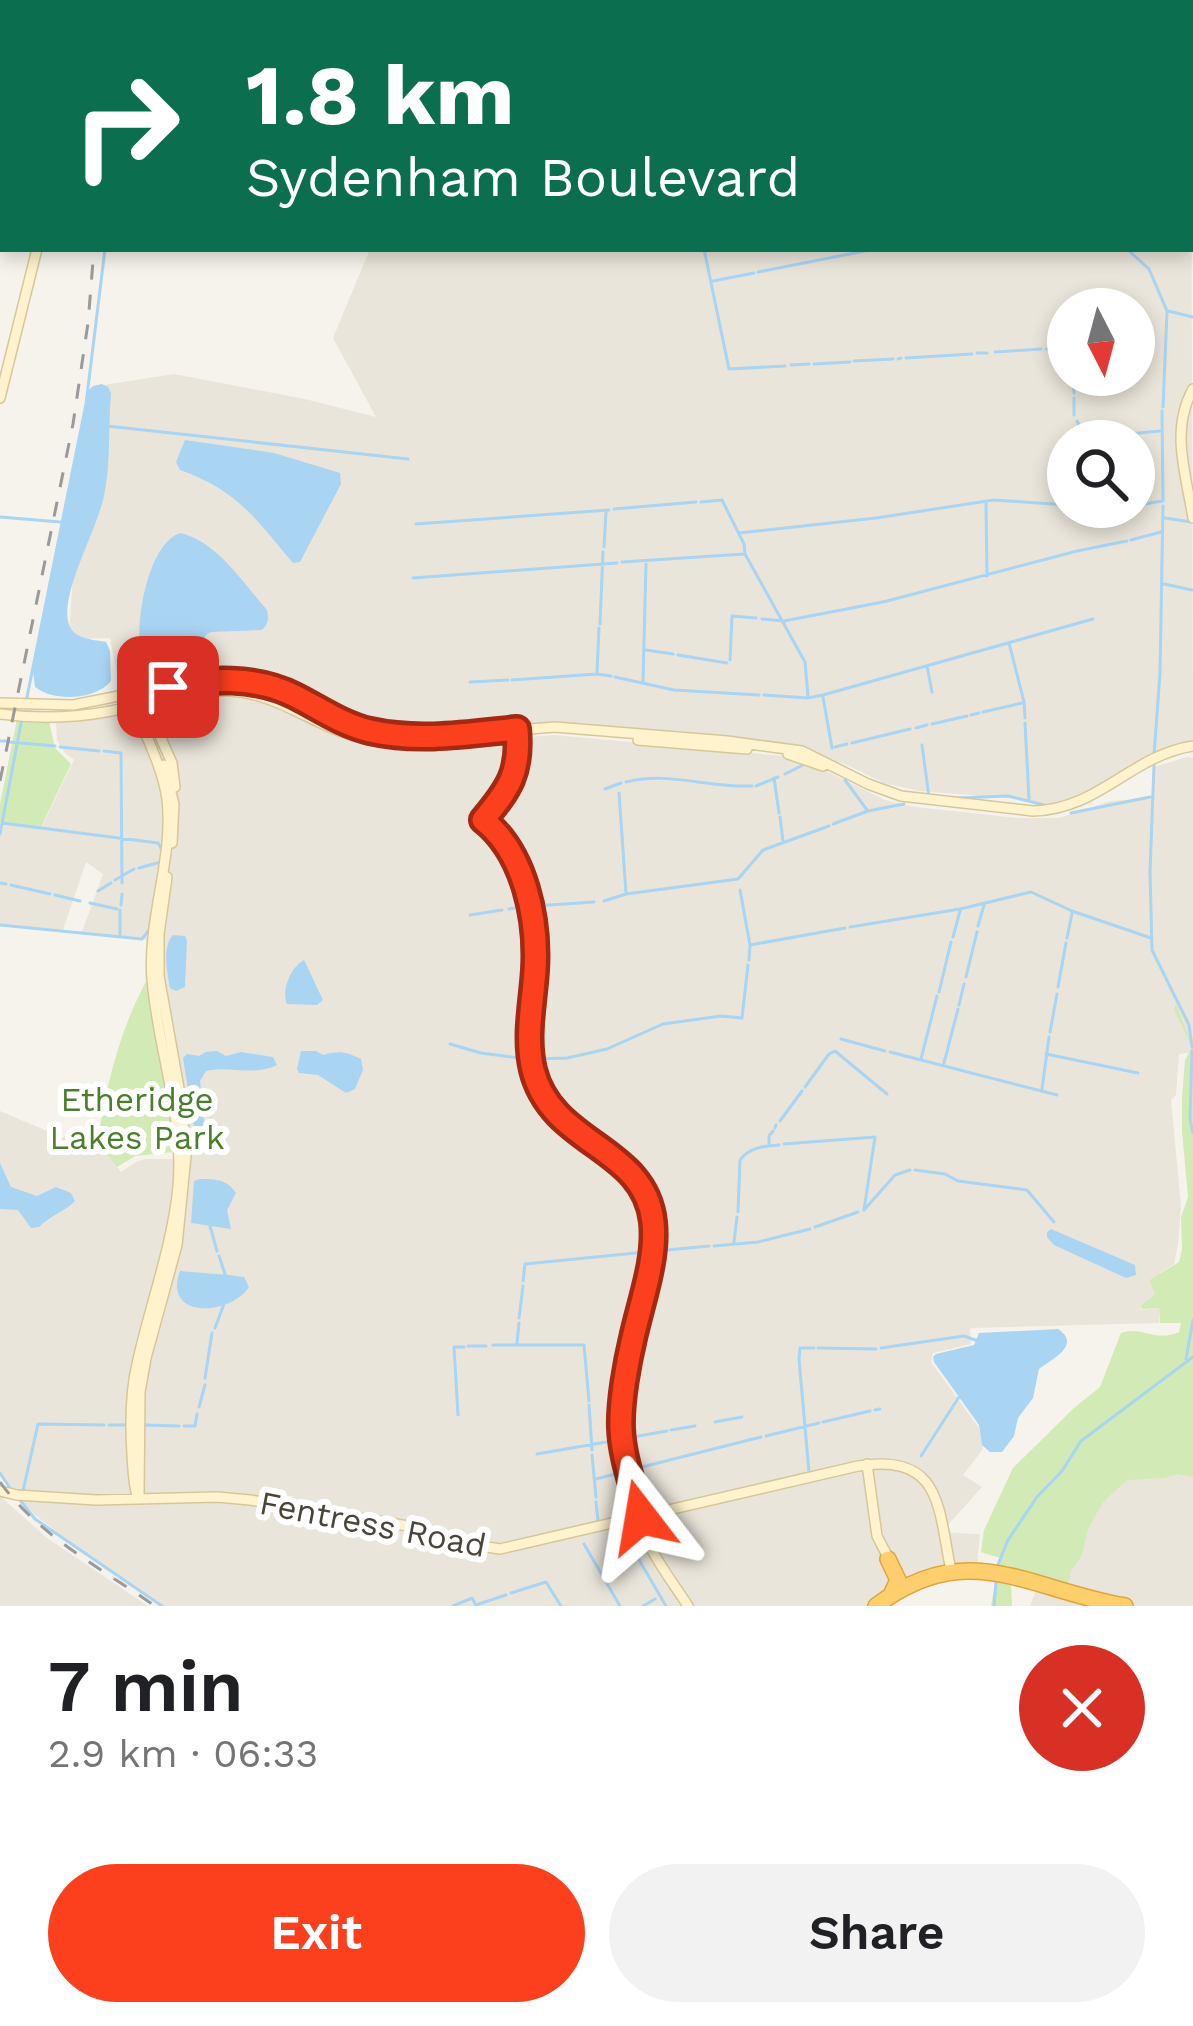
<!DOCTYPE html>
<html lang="en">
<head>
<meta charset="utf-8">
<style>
  body { margin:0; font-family:"Work Sans",sans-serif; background:#f2f2f2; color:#202124; height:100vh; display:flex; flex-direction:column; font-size:45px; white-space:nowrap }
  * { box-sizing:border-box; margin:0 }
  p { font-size:39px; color:#757577 }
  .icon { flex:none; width:66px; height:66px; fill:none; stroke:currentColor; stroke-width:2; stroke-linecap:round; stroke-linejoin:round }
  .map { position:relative; height:1606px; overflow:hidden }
  .panel { display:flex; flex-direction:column; background:#fff; flex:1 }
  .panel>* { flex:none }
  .hud { position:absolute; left:0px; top:0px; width:1194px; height:252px; box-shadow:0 6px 18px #0003; background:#0b6e4f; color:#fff; overflow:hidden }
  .needle { width:78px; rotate:174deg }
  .fabs { position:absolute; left:1047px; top:288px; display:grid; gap:24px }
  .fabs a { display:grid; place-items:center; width:108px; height:108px; border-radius:50%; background:#fff; box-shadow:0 6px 18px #0003; font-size:60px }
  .pin { position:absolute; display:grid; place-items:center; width:102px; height:102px; color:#fff; margin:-51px; border-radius:24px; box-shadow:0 6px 18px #0006 }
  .me { position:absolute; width:132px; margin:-66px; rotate:346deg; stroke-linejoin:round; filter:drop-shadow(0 0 9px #0008) }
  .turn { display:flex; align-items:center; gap:42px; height:252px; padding:0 48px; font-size:54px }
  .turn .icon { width:156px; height:156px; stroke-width:2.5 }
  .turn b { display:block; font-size:84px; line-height:102px }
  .round { display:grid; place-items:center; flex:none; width:126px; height:126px; border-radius:63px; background:#f2f2f2 }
  .overview { display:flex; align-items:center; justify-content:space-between; height:204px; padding:0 48px }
  h1 { font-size:72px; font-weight:600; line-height:90px }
  .cta { display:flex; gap:24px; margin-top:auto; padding:24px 48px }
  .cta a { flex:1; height:138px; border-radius:72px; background:#fc3f1d; color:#fff; font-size:48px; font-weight:600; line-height:138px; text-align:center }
  .cta a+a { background:#f2f2f2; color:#202124 }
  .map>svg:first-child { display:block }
</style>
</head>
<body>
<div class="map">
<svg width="1193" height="1606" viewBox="0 0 1193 1606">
  <rect width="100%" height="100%" fill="#f6f3ec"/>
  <!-- residential -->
  <path fill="#eae5da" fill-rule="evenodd" d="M297,0H1053V3H308Z
    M1191,7L1193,742L1159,750L1095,788L1064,802L1045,805L1022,799L919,791L884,783L847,765L791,746L552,725L422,735L351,720L281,686L238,677L190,679L121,694L110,638L83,639L69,633L73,576L100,510L104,385L174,374L305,399L376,417L333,338L370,249H1191ZM1068,309H1134V375H1068ZM1068,441H1134V507H1068Z
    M213,695H238L266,701L343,737L370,745L408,750L425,745L554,735L785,756L816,766L885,800L915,807L1019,818H1059L1110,801L1152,798L1154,767L1187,757L1193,758V1052L1179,1054L1176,1095L1171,1100L1181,1206L1178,1244L1174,1264L1149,1280L1155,1294L1140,1306L1141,1310L1159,1308V1323L973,1328L970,1329L971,1344L933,1353L931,1362L979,1428L983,1449L963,1475L982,1487L948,1525L951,1533L980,1534L977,1564L945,1563L917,1574L868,1606H160L89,1557L35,1515L13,1491L0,1472V1111L109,1157L121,1172L138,1161L147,1159H187L165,1006L161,941L82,932L103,874L86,862L63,930L0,924V823L41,828L74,760L64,752L57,740L56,722L87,719L180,698Z
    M1193,1458V1606H1030L1048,1558L1082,1486Z
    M0,1496L47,1538L148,1606H0Z"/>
  <!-- green -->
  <path fill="#d2eab5" d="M17,719L49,721L55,748L71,764L41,827L0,822V804Z
    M148,978L172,1106L174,1152L135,1156L117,1167L109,1157L96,1152C105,1091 118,1032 148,978Z
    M1176,1004L1193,1048V1477L1177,1474L1165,1478L1127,1480L1103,1502L1088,1529L1082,1555L1070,1573V1580L1055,1597L1011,1585L1012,1606H991L1000,1558L981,1552L984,1530L1013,1468L1074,1408L1100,1387L1121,1333C1142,1325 1155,1343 1179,1332L1181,1323H1160L1159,1308L1142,1309L1140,1306L1155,1294L1149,1280L1179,1262L1182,1249L1181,1217L1188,1197L1182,1131V1098L1185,1060L1192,1047L1174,1010Z"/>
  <!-- water -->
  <path fill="#a9d4f2" d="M102,384L108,387L111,393C108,427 111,463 104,496C97,530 62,589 68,621C72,640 92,639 106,642L110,651L111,681C96,700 53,702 35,687L33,671L89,390L93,386Z
    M185,440L274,453L340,473L341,484L300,562L293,563C256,519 237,490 180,470L176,462Z
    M180,533C217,541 243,583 267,610C269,618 268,626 261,630L211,632L206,635L198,650L184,651L165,661L157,675L148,677C128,648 144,545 180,533Z
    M173,935L185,936L187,941L185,987L176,991L170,988C167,972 162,947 173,935Z
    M304,960L323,1000L317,1005L287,1004C281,990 291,967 304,960Z
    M217,1051L226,1056L241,1052L273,1057L277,1065C251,1077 231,1065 206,1071L200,1081L205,1129L198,1134L194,1127L183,1058L187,1054L199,1056L206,1052Z
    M301,1051H316L323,1055C339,1050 347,1052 361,1059L363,1070L355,1089L346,1093L318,1075L299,1073L297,1069Z
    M0,1163L11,1187L37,1196L56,1187L71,1193L75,1201C67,1210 50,1216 39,1227L31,1228L18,1210L0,1209Z
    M200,1179C215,1179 227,1179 236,1193L227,1210L231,1229L191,1223L194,1181Z
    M1051,1229L1135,1265L1136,1275L1126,1278L1054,1245L1047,1237V1232Z
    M180,1271C200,1273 224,1274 244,1277L249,1287C233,1314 162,1322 180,1271Z
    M1058,1329C1082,1345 1052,1359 1039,1369L1033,1398L1018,1418L1014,1436L1002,1452H990L982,1445L979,1425L934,1362L933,1357L936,1354L974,1345L979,1333Z"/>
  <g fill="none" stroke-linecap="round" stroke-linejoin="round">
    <!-- stream -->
    <path stroke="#a9d4f2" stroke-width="3" d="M1060,0L1061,3
      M133,3L134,0
      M1093,3L1095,0
      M1191,6H1193
      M1191,111L1193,110
      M704,249L729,369L785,366
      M1127,249L1149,269L1167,311L1163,407
      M758,272L875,249
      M713,281L754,273
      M1168,311L1193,317
      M1046,349L1068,348
      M995,352L1041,349
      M977,353H987
      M906,358L972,354
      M898,359L901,358
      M854,361L893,359
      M814,364L850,362
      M791,365L809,364
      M1073,380L1074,393
      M1074,398V415
      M1162,411L1163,501
      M1077,421C1084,436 1096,437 1112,435
      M107,426L408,459
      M1117,435L1160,431
      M701,502L722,500L744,544L745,554L805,662L808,696
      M986,503L987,576
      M1134,506L1162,501
      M1091,507H1129
      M614,509L696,502
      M0,517L60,522
      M1165,518L1191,522
      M416,524L609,510
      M739,533L876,518L994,500L1068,505
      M1131,540L1161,532
      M604,547L606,512
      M622,562L744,554
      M413,578L617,563
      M1164,584L1192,590
      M762,619L784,621L883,602L1077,551L1127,541
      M600,624L603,552
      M1009,643L1024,702L1025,718
      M646,650L673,654
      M678,655L727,663
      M730,660L732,616L756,618
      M927,666L932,692
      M597,672L599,628
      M615,677L674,690L759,695
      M512,680L597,674L611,676
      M643,681L646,564
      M470,682L508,680
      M764,695L808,698L823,695L1093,619
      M823,697L832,748
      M26,702L86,404L105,249
      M983,712L1022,703
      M971,715L979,713
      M1025,723L1029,799
      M932,724L967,716
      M916,728L927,725
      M0,741H6
      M10,742L55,746
      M852,743L910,729
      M922,745L929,797
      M60,747L99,751
      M835,747L847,744
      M104,751L121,753L122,883
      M1154,755L1160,673L1163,506
      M1154,765L1150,872L1152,950L1189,1025L1192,1047
      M785,774L807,763
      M774,778L779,813
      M845,780L867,810
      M626,782C667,771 709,788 752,786
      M756,786L778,777
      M605,789L621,783
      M619,793L626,893
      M958,798L1008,796L1044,805
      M1071,813L1150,797
      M780,817L783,841
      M2,823L158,843L162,850
      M833,824L868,811L904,804
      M0,834L22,718
      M139,868L161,862
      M115,880L134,869
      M0,883L6,884
      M11,885L50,894
      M740,890L750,945L749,960
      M98,891L111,883
      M55,895L80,901
      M604,901L626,894L738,879L763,850L829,826
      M90,903L117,909
      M121,905L122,894
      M535,906L594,902
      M509,909L526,906
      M470,915L502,910
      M0,925L142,939L149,930
      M978,926L984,905
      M850,927L960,909L1031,892L1072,911L1151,938
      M120,934V910
      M953,937L960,911
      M1067,938L1072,913
      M750,945L845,928
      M966,977L977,932
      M1058,987L1066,943
      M939,992L951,942
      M959,1005L964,984
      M1050,1032L1057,994
      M841,1039L885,1051
      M450,1044L481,1053L527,1059
      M1192,1051L1190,1119L1193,1133
      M890,1052L1057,1095
      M1046,1054L1138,1073
      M534,1059L567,1058L607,1049L663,1024L721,1016L742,1018L748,965
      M921,1059L937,996
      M944,1063L958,1009
      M805,1087L829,1054L835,1051L887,1094
      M1042,1089L1049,1037
      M780,1121L802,1091
      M775,1128L776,1125
      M769,1144V1136L773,1131
      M784,1144L875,1137L864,1210
      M915,1170L945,1174L958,1181L1027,1190L1054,1222
      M864,1210L895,1175L910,1170
      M738,1212L740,1160C749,1147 765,1146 779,1145
      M210,1226L217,1251
      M815,1227L858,1212
      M734,1242L737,1217
      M714,1246L758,1242L810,1229
      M657,1251L709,1246
      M219,1256L226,1277
      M523,1281L525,1264L646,1252
      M519,1318L523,1286
      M215,1328L224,1304
      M517,1343L519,1323
      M493,1345H584L589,1401
      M468,1346H486
      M818,1348L876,1349
      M881,1348L964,1336L978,1341
      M1186,1359L1193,1320
      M205,1378L212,1333
      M589,1405L592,1450
      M199,1407L205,1385
      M875,1410L880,1409
      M458,1415L454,1347H464
      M715,1422L742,1417
      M823,1422L870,1411
      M109,1425H128
      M145,1425L179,1426
      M184,1426H195L197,1414
      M671,1430L695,1426
      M766,1436L819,1423
      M627,1438L667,1431
      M537,1454L618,1440
      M592,1455L596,1497
      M921,1456L959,1397
      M634,1469L761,1437
      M809,1472L799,1359L800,1348H814
      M0,1473L12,1491
      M596,1479L627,1471
      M23,1491L38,1424L104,1425
      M20,1500L35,1519L162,1606
      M596,1502L598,1521
      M621,1529L666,1606
      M584,1544L620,1606
      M997,1567L1008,1540L1037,1497L1062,1471L1081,1441L1193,1357
      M511,1593L546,1582L561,1606
      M453,1606L472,1598L476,1605L506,1595
      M643,1606L655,1599
      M994,1606L996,1582"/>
    <!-- secondary casing -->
    <g stroke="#d6c79b" stroke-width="12">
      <path id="secondary" d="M97,3L98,0
        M1193,389C1170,430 1186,474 1193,518
        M0,398L37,249
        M0,703L73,705L185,683L222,680L251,683L284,691L364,729L403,736H441L555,727L727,741L802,751L868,784L901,796L1033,811C1100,809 1130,756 1193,746
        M152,703L148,709L172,763L175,787
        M134,704C145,736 162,765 167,799C174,859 147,919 152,980C158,1050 184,1116 178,1187C172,1248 150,1304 137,1364C130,1394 130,1424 132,1454C133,1470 133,1485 138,1499
        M0,714C37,719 74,718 111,711C150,703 189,689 230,691C275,694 301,717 342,732C374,745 408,745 442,742
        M517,729C520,769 507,791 483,820C525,853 538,919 535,970C532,1006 523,1044 536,1079C560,1146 640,1149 652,1213C659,1255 641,1299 632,1339C626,1366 619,1401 621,1429C622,1450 630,1471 635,1491C638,1506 640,1522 645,1536C655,1560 674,1584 688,1606
        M638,740L747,749
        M788,754L823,766
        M164,765L174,804L172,843
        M867,1464L877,1536L891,1563
        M0,1491L17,1495L96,1500L217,1497L250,1500L408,1526L474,1545L500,1549L858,1466C942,1453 938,1507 951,1571
        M139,1494L140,1392L146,1358L177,1245L186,1156L182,1105L159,976V934L167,877"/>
    </g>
    <!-- highway casing -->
    <g stroke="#e0a43c" stroke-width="18">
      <path id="highway" d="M888,1559L898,1580L892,1593
        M876,1606C968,1536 1029,1590 1125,1606"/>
    </g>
    <!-- secondary -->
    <use href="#secondary" stroke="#fff3cd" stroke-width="9"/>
    <!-- highway -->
    <use href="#highway" stroke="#ffcf6e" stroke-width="15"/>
    <!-- rail -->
    <path stroke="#9a9a9a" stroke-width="3" stroke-dasharray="15 15" stroke-linecap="butt" d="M127,3L128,0
      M0,781L73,424L88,323L94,249
      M0,1482C38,1535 102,1569 155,1606"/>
  </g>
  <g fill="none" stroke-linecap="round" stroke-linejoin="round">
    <!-- route casing -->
    <g stroke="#a42913" stroke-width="30">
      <path id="route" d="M168,687C208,678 256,676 295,696C319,708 343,725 370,731C419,742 468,734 517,729C521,772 509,789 483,820C525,853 538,919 535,970C533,1003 525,1037 533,1070C552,1146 645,1146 653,1222C657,1260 641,1301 633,1338C627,1363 620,1402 621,1428C622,1458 634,1488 641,1517"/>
    </g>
    <!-- route -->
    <use href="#route" stroke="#fc3f1d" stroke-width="21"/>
  </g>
  <g text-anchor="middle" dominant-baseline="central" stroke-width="12" stroke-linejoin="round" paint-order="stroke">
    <!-- park labels -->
    <g font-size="33" fill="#4a7f2a" stroke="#fff">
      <text x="137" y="1099">Etheridge<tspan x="137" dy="38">Lakes Park</tspan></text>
    </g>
    <!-- street labels -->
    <g font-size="33" fill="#4b4439" stroke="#fff">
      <text transform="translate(373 1524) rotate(11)">Fentress Road</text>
    </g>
  </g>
</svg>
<div class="fabs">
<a><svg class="needle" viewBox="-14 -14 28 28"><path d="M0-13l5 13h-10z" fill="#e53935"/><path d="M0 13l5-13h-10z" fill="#757577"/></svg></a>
<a><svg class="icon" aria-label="search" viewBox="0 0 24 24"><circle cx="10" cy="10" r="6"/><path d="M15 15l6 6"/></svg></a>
</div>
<div class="pin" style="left:168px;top:687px;background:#d93025"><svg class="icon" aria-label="arrive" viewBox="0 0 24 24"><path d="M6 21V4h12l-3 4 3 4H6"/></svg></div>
<svg class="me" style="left:641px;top:1517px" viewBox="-20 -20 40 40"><path d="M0-17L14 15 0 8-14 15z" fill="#fc3f1d" stroke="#fff" stroke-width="4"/></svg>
<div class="hud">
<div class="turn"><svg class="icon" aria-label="right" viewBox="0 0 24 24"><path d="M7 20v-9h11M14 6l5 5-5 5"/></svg><div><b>1.8 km</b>Sydenham Boulevard</div></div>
</div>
</div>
<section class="panel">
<div class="overview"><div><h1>7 min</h1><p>2.9 km · 06:33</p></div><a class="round" style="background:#d93025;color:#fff"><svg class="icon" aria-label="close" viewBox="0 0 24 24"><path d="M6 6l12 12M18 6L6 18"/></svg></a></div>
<div class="cta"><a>Exit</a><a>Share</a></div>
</section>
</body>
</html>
